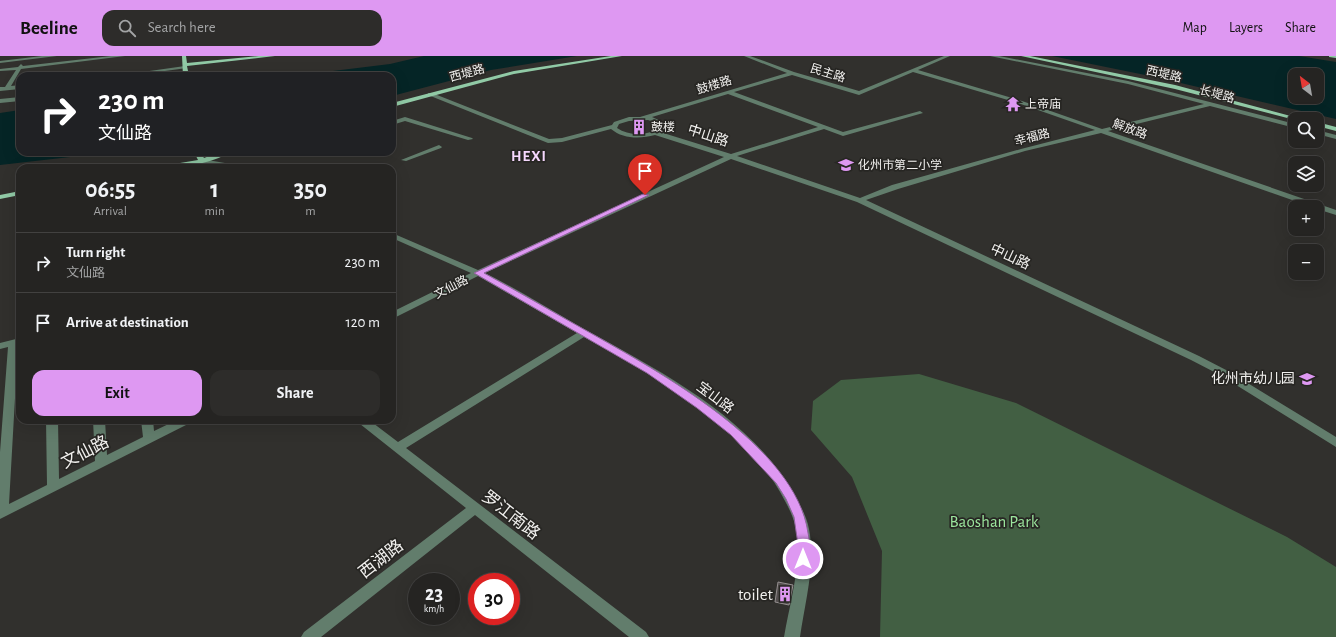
<!DOCTYPE html>
<html lang="en">
<head>
<meta charset="utf-8">
<style>
  body { margin:0; font-family:"Alegreya Sans","Noto Sans SC",sans-serif; background:#2d2c2a; color:#f1f3f6; height:100vh; display:flex; flex-direction:column; font-size:15px; white-space:nowrap }
  * { box-sizing:border-box; margin:0 }
  p { font-size:13px; color:#a3a4a5 }
  .icon { flex:none; width:22px; height:22px; fill:none; stroke:currentColor; stroke-width:2; stroke-linecap:round; stroke-linejoin:round }
  .map { position:relative; flex:1; overflow:hidden }
  .side { position:absolute; left:16px; top:108px; width:380px; height:260px; display:flex; flex-direction:column; background:#252422; border-radius:12px; box-shadow:0 4px 16px #0002,0 0 0 1px #424140 }
  .side>* { flex:none }
  .guide { position:absolute; left:16px; top:16px; width:380px; height:84px; border-radius:12px; box-shadow:0 4px 16px #0002,0 0 0 1px #424140; background:#202124; color:#fff; overflow:hidden }
  .needle { width:26px; rotate:329deg }
  .controls { position:absolute; left:1288px; top:12px; display:grid; gap:8px }
  .controls a { display:grid; place-items:center; width:36px; height:36px; border-radius:8px; background:#252422; box-shadow:0 4px 16px #0002,0 0 0 1px #424140; font-size:20px }
  .speed { position:absolute; left:408px; top:517px; display:flex; gap:8px; font-size:20px; font-weight:700; text-align:center }
  .speed>* { display:grid; place-content:center; width:52px; height:52px; border-radius:50%; background:#252422; box-shadow:0 4px 16px #0002,0 0 0 1px #424140; line-height:1 }
  .speed small { font-size:10px; font-weight:400 }
  .speed .limit { border:6px solid #d22; background:#fff; color:#111 }
  .pin { position:absolute; display:grid; place-items:center; width:34px; height:34px; color:#fff; margin:-41px -17px; border-radius:50% 50% 50% 0; rotate:-45deg; box-shadow:0 0 4px #0007 }
  .pin .icon { rotate:45deg }
  .me { position:absolute; width:44px; margin:-22px; rotate:0deg; stroke-linejoin:round; filter:drop-shadow(0 0 3px #0008) }
  .turn { display:flex; align-items:center; gap:14px; height:84px; padding:0 16px; font-size:18px }
  .turn .icon { width:52px; height:52px; stroke-width:2.5 }
  .turn b { display:block; font-size:28px; line-height:34px }
  .eta { display:flex; justify-content:space-evenly; align-items:center; height:68px; text-align:center }
  .eta b { font-size:24px; font-weight:600; line-height:28px }
  .button { display:flex; gap:8px; margin-top:auto; padding:8px 16px }
  .button a { flex:1; height:46px; border-radius:12px; background:#de98f2; color:#111; font-size:16px; font-weight:600; line-height:46px; text-align:center }
  .button a+a { background:#2d2c2a; color:#f1f3f6 }
  ul { padding:0; list-style:none }
  li { display:flex; align-items:center; gap:12px; height:60px; padding:0 16px; border-top:1px solid #424140 }
  li div { flex:1 }
  li b { display:block; font-size:15px }
  li em { font-style:normal }
  header { display:flex; align-items:center; gap:24px; box-sizing:border-box; height:56px; padding:0 20px; background:#de98f2; color:#111 }
  header strong { font-size:19px }
  nav { display:flex; gap:22px; margin-inline-start:auto; font-size:14px }
  .search { width:280px; height:36px; background:#2d2c2a; display:flex; align-items:center; gap:10px; box-sizing:border-box; padding:0 14px; border-radius:12px; color:#a3a4a5; font-size:15px }
  .map>svg:first-child { display:block }
</style>
</head>
<body>
<header>
<strong>Beeline</strong>
<div class="search"><svg class="icon" aria-label="search" viewBox="0 0 24 24"><circle cx="10" cy="10" r="6"/><path d="M15 15l6 6"/></svg>Search here</div>
<nav><a>Map</a><a>Layers</a><a>Share</a></nav>
</header>
<div class="map">
<svg width="1336" height="581" viewBox="0 0 1336 581">
  <rect width="100%" height="100%" fill="#31302d"/>
  <!-- green -->
  <path fill="#425f43" d="M919,318L1016,347L1287,481L1336,511V581H880L882,495L852,421L811,374L813,345L841,324Z"/>
  <!-- water -->
  <path fill="#052526" fill-rule="evenodd" d="M424,0H577L491,14L392,40V20H292L390,8Z
    M1052,0H1299L1336,6V63L1155,21ZM1295,19H1317V41H1295Z
    M20,54V96H114L0,109V57Z"/>
  <!-- building -->
  <path fill="#544f4f" stroke="#948f8f" d="M778,526L793,529L789,549L775,546Z"/>
  <g fill="none" stroke-linecap="round" stroke-linejoin="round">
    <!-- minor -->
    <path fill="#627d6c" fill-rule="evenodd" d="M42,0H57L0,7V5Z
      M111,0H125L21,13L11,30L20,29V33L0,35V31H5L16,14L0,15V13L18,11L21,8L23,10Z
      M744,0H750L794,16L859,35L944,0H950L918,14L1022,45L1102,73L1204,48L1128,28L990,0H999L1128,25L1295,68V72L1210,50L1108,75L1336,154V159L1317,153V151H1312L1101,77L1025,95L898,133L866,144L1199,300L1228,315L1336,381V391L1220,319L1191,304L857,146L731,103L485,217C517,233 546,251 577,269C654,312 754,361 796,443C802,452 807,462 809,473C816,508 805,546 800,581H784C790,546 802,508 796,473C794,463 790,454 785,445C749,373 653,319 584,281L406,392L646,576L649,581H629L475,459L321,581H301L304,576L466,452L355,364H369L398,386L577,277L478,220L392,263V256L471,217L392,182V177L478,214L724,101L655,79C640,83 623,83 611,73L562,86L548,87L428,39V37H432L549,83L562,82L612,69L614,66L629,61H640L787,17ZM913,16L1018,47L1095,74L1021,93L892,129L860,142L737,100L824,73L843,80L923,57L920,55L843,76L734,36L792,19L859,39ZM728,38L818,71L731,98L660,76L665,72L663,66L652,61ZM648,64L657,67L659,72C647,80 629,80 617,72L619,68L629,65Z
      M185,10L187,12L128,20H114Z
      M55,17L53,20H33L36,18Z
      M20,41V45L0,47V43Z
      M405,61L472,82L473,83L468,84L405,65L392,69V65Z
      M1317,74L1336,79V83L1317,78Z
      M439,89L442,91L441,92L406,105L401,104Z
      M202,103L242,110L245,112H230L205,107L203,112H197L199,105Z
      M20,282V288L18,289L9,448L47,429L46,364H58L59,423L95,405L93,364H105L107,399L143,381L141,364H153L154,375L177,364H192L190,367L0,463V396L8,291L0,293V287Z"/>
    <!-- major -->
    <path fill="#91caa6" fill-rule="evenodd" d="M182,0H186L187,7L259,0H275L187,10L189,20H183Z
      M611,0H622L514,18L392,51V47L514,15Z
      M1021,0H1030L1175,29L1302,63L1295,64L1175,33Z
      M1329,0H1336V2L1329,1Z
      M1317,66L1336,71V75L1317,70Z
      M194,96H200L204,102L220,96H229C214,108 178,112 159,112L162,110L198,104Z
      M20,135V139L0,143V139Z"/>
  </g>
  <!-- route -->
  <path fill="#de98f2" stroke="#90639d" d="M643,138L649,139L484,217C519,236 553,256 587,275C658,315 796,390 808,477C810,487 812,498 808,507L803,509L799,507L797,503L798,489L794,461L786,443L776,427L731,379L697,352L647,317L474,217Z"/>
  <!-- icons -->
  <defs>
    <g id="temple-bare" transform="scale(1.2)"><path d="M0-6L5-2H3V0L6.5 2.5H4V6H1.5V3h-3V6H-4V2.5H-6.5L-3 0V-2H-5Z" fill="#de98f2" stroke="#272623" stroke-width="2.5" paint-order="stroke"/></g>
    <g id="building-bare" transform="scale(1.2)"><path d="M-4-6H4V6H1V3H-1V6H-4ZM-2.5-4.3h1.7v1.8h-1.7ZM.8-4.3h1.7v1.8H.8ZM-2.5-1h1.7V.8h-1.7ZM.8-1h1.7V.8H.8Z" fill="#de98f2" stroke="#272623" stroke-width="2.5" paint-order="stroke"/></g>
    <g id="school-bare" transform="scale(1.2)"><path d="M0-5L7-2L0 1L-7-2ZM-4 1L0 2.5L4 1V4Q0 6-4 4Z" fill="#de98f2" stroke="#272623" stroke-width="2.5" paint-order="stroke"/></g>
  </defs>
  <g fill-rule="evenodd">
    <use href="#temple-bare" x="1013" y="48"/>
    <use href="#building-bare" x="639" y="71"/>
    <use href="#school-bare" x="846" y="109"/>
    <use href="#school-bare" x="1307" y="323"/>
    <use href="#building-bare" x="785" y="538"/>
  </g>
  <g text-anchor="middle" dominant-baseline="central" stroke-width="3.5" stroke-linejoin="round" paint-order="stroke">
    <!-- far-street labels -->
    <g font-size="12" fill="#f1f0ee" stroke="#272623">
      <text transform="translate(467 17) rotate(-15)">西堤路</text>
      <text transform="translate(828 17) rotate(17)">民主路</text>
      <text transform="translate(1164 18) rotate(13)">西堤路</text>
      <text transform="translate(714 29) rotate(-17)">鼓楼路</text>
      <text transform="translate(1217 38) rotate(15)">长堤路</text>
      <text transform="translate(1130 73) rotate(20)">解放路</text>
      <text transform="translate(1032 81) rotate(-14)">幸福路</text>
      <text transform="translate(451 231) rotate(-27)">文仙路</text>
    </g>
    <!-- far-poi labels -->
    <g font-size="12" fill="#f1f0ee" stroke="#272623" text-anchor="start">
      <text x="1025" y="48">上帝庙</text>
      <text x="651" y="71">鼓楼</text>
      <text x="858" y="109">化州市第二小学</text>
    </g>
    <!-- street labels -->
    <g font-size="14" fill="#f1f0ee" stroke="#272623">
      <text transform="translate(708 80) rotate(18)">中山路</text>
      <text transform="translate(1010 201) rotate(25)">中山路</text>
      <text transform="translate(715 342) rotate(37)">宝山路</text>
    </g>
    <!-- poi labels -->
    <g font-size="14" fill="#f1f0ee" stroke="#272623" text-anchor="end">
      <text x="1295" y="323">化州市幼儿园</text>
    </g>
    <!-- far-district labels -->
    <g font-size="15" font-weight="bold" letter-spacing="1" fill="#f6d8fe" stroke="#272623">
      <text x="529" y="100">HEXI</text>
    </g>
    <!-- near-street labels -->
    <g font-size="17" fill="#f1f0ee" stroke="#272623">
      <text transform="translate(85 396) rotate(-27)">文仙路</text>
      <text transform="translate(511 459) rotate(38)">罗江南路</text>
      <text transform="translate(381 503) rotate(-38)">西湖路</text>
    </g>
    <!-- near-park labels -->
    <g font-size="17" fill="#9be59d" stroke="#272623">
      <text x="994" y="465">Baoshan Park</text>
    </g>
    <!-- near-poi labels -->
    <g font-size="17" fill="#f1f0ee" stroke="#272623" text-anchor="end">
      <text x="773" y="538">toilet</text>
    </g>
  </g>
</svg>
<div class="controls">
<a><svg class="needle" viewBox="-14 -14 28 28"><path d="M0-13l5 13h-10z" fill="#e53935"/><path d="M0 13l5-13h-10z" fill="#a3a4a5"/></svg></a>
<a><svg class="icon" aria-label="search" viewBox="0 0 24 24"><circle cx="10" cy="10" r="6"/><path d="M15 15l6 6"/></svg></a>
<a><svg class="icon" aria-label="layers" viewBox="0 0 24 24"><path d="M12 4l9 5-9 5-9-5zM3 14l9 5 9-5"/></svg></a>
<a>+</a>
<a>−</a>
</div>
<div class="speed"><div>23<small>km/h</small></div><div class="limit">30</div></div>
<div class="pin" style="left:645px;top:139px;background:#d93025"><svg class="icon" aria-label="arrive" viewBox="0 0 24 24"><path d="M6 21V4h12l-3 4 3 4H6"/></svg></div>
<svg class="me" style="left:803px;top:503px" viewBox="-20 -20 40 40"><circle r="17" fill="#de98f2" stroke="#fff" stroke-width="3"/><path d="M0-11L8 9 0 5-8 9z" fill="#fff"/></svg>
<div class="guide">
<div class="turn"><svg class="icon" aria-label="right" viewBox="0 0 24 24"><path d="M7 20v-9h11M14 6l5 5-5 5"/></svg><div><b>230 m</b>文仙路</div></div>
</div>
<section class="side">
<div class="eta">
<div><b>06:55</b><p>Arrival</p></div>
<div><b>1</b><p>min</p></div>
<div><b>350</b><p>m</p></div>
</div>
<ul>
<li><svg class="icon" aria-label="right" viewBox="0 0 24 24"><path d="M7 20v-9h11M14 6l5 5-5 5"/></svg><div><b>Turn right</b><p>文仙路</p></div><em>230 m</em></li>
<li><svg class="icon" aria-label="arrive" viewBox="0 0 24 24"><path d="M6 21V4h12l-3 4 3 4H6"/></svg><div><b>Arrive at destination</b></div><em>120 m</em></li>
</ul>
<div class="button"><a>Exit</a><a>Share</a></div>
</section>
</div>
</body>
</html>
